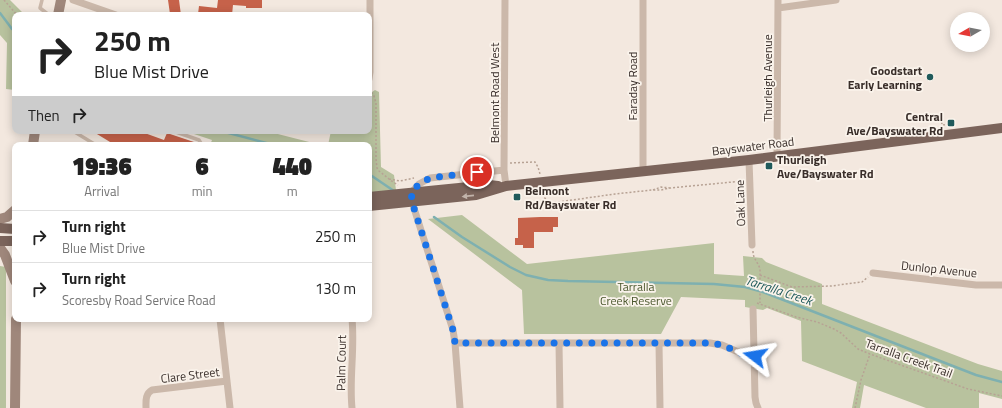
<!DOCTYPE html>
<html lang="en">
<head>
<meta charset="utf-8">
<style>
  body { margin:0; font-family:"Titillium Web",sans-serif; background:#f2f2f2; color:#222; height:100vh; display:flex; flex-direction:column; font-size:15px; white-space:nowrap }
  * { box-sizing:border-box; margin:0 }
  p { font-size:13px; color:#767676 }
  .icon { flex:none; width:22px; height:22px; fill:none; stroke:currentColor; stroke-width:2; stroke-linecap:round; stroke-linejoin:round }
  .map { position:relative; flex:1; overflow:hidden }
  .panel { position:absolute; left:12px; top:142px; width:360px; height:180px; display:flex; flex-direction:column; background:#fff; border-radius:8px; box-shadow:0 2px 10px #0003 }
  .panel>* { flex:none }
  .hud { position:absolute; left:12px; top:12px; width:360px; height:122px; border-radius:8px; box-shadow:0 2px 10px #0003; background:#fff; color:#222; overflow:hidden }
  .needle { width:26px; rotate:261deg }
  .controls { position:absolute; left:950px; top:12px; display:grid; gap:8px }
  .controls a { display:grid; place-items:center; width:40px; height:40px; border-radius:50%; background:#fff; box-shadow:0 2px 10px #0003; font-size:20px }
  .pin { position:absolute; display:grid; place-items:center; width:34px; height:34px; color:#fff; margin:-17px; border:2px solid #fff; border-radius:50%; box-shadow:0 1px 4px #0007 }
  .me { position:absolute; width:44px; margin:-22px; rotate:284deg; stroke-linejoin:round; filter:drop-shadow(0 0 3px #0008) }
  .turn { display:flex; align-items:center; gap:14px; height:84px; padding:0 16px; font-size:18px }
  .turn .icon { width:52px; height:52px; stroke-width:2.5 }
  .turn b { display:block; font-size:28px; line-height:34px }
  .then { display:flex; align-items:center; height:38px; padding:0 16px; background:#0003; gap:8px; font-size:15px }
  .eta { display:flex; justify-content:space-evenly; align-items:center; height:68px; text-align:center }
  .eta b { font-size:24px; font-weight:800; line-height:28px }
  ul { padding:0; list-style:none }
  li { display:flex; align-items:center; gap:12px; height:52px; padding:0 16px; border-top:1px solid #e0e0e0 }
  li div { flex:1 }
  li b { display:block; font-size:15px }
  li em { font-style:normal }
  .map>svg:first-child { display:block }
</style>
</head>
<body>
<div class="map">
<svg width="1002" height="408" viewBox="0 0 1002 408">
  <rect width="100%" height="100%" fill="#f3e8df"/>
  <!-- green -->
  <path fill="#b8c29e" d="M0,0H10L25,15H15V90L6,89L7,43L0,35Z
    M375,90L379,92L381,167L394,175L396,190L369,193V145H328L331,131H369V94Z
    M185,131H266L321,145H210L212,140Z
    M462,215L527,264L714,243V274L744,276L743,256L762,258L766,262L822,284V304L978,364L1002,371V399L979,393V408H926L864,385L860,408H852L857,382L802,361L801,321L767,308L763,310L745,307V300L681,297L661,334H524L522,290L428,219Z
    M0,266L6,267V408H0Z"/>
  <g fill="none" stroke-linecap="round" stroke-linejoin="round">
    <!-- stream -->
    <path stroke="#7eb0b0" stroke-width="2.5" d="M0,13L12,29L15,31
      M221,131L274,145
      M369,174L394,191
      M434,217L462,237L510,267L526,275L548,280L568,281L714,284L745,287L763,292L976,375L1002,382"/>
  </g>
  <!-- building -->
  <path fill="#c6624a" d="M168,0H179L181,15H174V14H170Z
    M218,0H262V8H246V6L233,5L232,15H202L198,14L199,6L217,8Z
    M92,131H139L164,140L167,133L197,143L198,145H115Z
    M540,217H558V227H553V232H534V248H523V245H515V238H518V218Z"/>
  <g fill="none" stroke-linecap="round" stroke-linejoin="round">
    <!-- path -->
    <path stroke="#b7a294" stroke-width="1.5" stroke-dasharray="2 2" stroke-linecap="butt" d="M4,0L17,15
      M369,89L374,96L376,103V159L377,168L379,171L393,182L398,185
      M941,114L942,125L950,124
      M510,163L535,162L538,167L540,174
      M389,179L400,181L414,178
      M542,190L544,197L548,202L551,203L615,194L652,190H661L670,188L743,181
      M653,190L661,187L670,188
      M753,251C753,259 758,262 760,269V303
      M760,275L792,287L831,286L862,282L868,277
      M757,303L796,317L817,322L834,329L841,333L858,349L870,354L968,389L1002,396
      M855,408L861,380L870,354"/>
    <!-- lane -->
    <path stroke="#cbb8aa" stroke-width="3.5" d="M42,0L40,8L49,15
      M73,131L96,145
      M173,131L199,140L202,145"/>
    <!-- street -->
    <path stroke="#cbb8aa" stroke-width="7" d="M73,0L116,15
      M505,0L504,170L506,186
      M643,0V172
      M778,8L836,0
      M369,79L370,72V0
      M777,157L778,0
      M749,160L752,245
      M411,193L419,184L430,178L504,170
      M412,202L453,330L455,343L460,408
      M873,273L976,285H1002
      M753,309L755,397L756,403L758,408
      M220,319L230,408
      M352,319C355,349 349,378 352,408
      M455,343H710L722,345L743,354L755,356
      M559,343L560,408
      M659,343L660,408
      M146,408C146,401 145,394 152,390L227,381"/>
    <!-- secondary -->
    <path stroke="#9f877b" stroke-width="10" d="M58,15L61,0
      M33,145L35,131
      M0,219L7,217L15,210
      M0,248L5,255L15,281
      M15,408L16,319"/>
    <!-- primary -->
    <path stroke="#7b645b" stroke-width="10" d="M369,197L489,185L498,186
      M369,206L476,195L506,186L749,160L1002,128
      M0,228L15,229
      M0,241H15"/>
  </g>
  <!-- one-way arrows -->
  <defs><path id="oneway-solid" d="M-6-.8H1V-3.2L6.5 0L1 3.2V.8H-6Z"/></defs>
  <use fill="#c1b3aa" href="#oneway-solid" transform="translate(468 196) rotate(174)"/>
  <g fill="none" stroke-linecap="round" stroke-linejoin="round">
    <!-- route -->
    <path stroke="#1a73e8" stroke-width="7" stroke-dasharray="0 12.6" d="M477,172L430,178L419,184L411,193L413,205L453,330L455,343H710L722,345L743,354L755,356"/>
  </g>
  <!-- markers -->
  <g fill="#1f5a5b" stroke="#faf3eb" stroke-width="1.5">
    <circle cx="930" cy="77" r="4"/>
    <rect x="947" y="119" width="8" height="8" rx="2"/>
    <rect x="765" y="162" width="8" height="8" rx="2"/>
    <rect x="513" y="193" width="8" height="8" rx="2"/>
  </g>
  <g text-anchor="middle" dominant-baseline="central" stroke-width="3.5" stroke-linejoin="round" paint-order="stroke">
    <!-- poi labels -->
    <g font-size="12" font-weight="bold" fill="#392e2a" stroke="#faf3eb" text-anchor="end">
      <text x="922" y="70">Goodstart<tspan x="922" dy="14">Early Learning</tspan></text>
      <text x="943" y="116">Central<tspan x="943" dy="14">Ave/Bayswater Rd</tspan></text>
      <text x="777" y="159" text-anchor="start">Thurleigh<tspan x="777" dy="14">Ave/Bayswater Rd</tspan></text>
      <text x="525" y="190" text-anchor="start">Belmont<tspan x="525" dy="14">Rd/Bayswater Rd</tspan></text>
    </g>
    <!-- street labels -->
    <g font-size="12" fill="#392e2a" stroke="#faf3eb">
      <text transform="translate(767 78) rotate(-90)">Thurleigh Avenue</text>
      <text transform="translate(632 86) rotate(-90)">Faraday Road</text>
      <text transform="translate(494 93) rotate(-90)">Belmont Road West</text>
      <text transform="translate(753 146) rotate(-7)">Bayswater Road</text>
      <text transform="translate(740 203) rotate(-92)">Oak Lane</text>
      <text transform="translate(939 269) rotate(6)">Dunlop Avenue</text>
      <text transform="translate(909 358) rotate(20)">Tarralla Creek Trail</text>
      <text transform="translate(341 363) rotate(-89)">Palm Court</text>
      <text transform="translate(190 375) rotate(-7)">Clare Street</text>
    </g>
    <!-- park labels -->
    <g font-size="12" fill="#4a572d" stroke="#faf3eb">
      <text x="636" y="286">Tarralla<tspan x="636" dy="14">Creek Reserve</tspan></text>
    </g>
    <!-- water labels -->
    <g font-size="13" font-style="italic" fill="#1f5a5b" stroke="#faf3eb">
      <text transform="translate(779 290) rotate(18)">Tarralla Creek</text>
    </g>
  </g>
</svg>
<div class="controls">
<a><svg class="needle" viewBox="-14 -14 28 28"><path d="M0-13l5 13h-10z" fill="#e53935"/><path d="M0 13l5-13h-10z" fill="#767676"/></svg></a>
</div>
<div class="pin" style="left:477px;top:172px;background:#d93025"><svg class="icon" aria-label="arrive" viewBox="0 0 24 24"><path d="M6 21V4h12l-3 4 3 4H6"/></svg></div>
<svg class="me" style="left:755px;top:356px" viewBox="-20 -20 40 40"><path d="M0-17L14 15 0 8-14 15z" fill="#1a73e8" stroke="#fff" stroke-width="4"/></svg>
<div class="hud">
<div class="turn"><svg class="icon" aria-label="right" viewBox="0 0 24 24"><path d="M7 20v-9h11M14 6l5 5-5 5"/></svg><div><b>250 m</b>Blue Mist Drive</div></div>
<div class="then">Then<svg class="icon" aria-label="right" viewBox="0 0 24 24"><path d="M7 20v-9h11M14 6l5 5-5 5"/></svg></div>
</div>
<section class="panel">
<div class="eta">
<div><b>19:36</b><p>Arrival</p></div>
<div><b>6</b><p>min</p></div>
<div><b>440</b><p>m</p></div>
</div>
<ul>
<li><svg class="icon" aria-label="right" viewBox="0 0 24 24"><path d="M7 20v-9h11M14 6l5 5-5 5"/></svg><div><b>Turn right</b><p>Blue Mist Drive</p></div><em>250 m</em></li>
<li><svg class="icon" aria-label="right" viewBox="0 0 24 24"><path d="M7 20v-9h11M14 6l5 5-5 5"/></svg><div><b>Turn right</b><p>Scoresby Road Service Road</p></div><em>130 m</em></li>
</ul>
</section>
</div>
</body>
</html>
